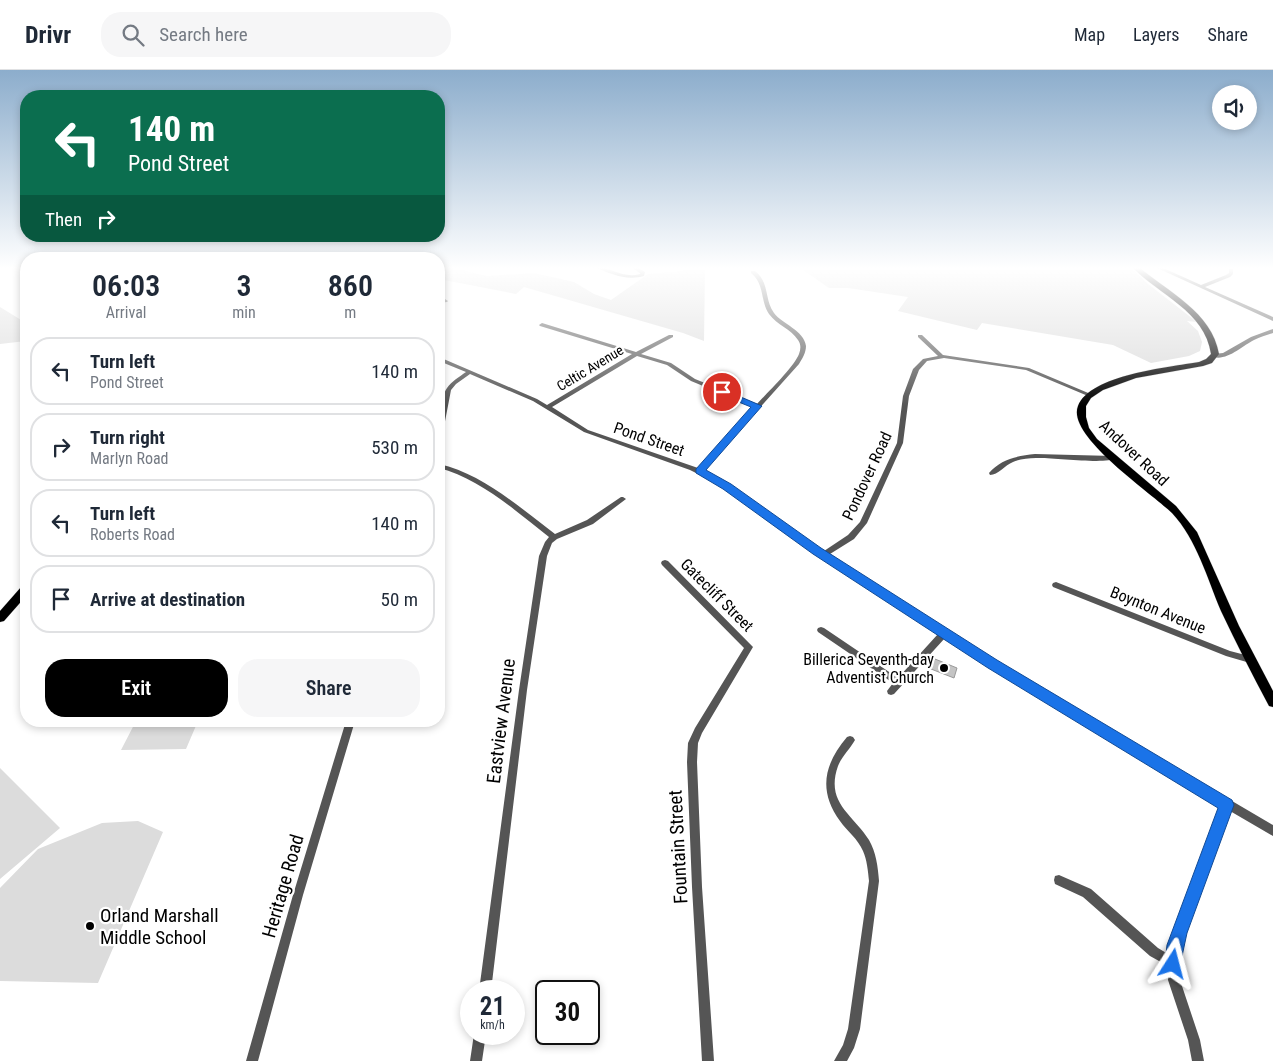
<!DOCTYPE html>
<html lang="en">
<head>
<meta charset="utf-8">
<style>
  body { margin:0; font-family:"Roboto Condensed",sans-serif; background:#f6f6f7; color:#1f2937; height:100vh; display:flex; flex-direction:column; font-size:19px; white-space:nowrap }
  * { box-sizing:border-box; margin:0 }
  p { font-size:16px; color:#747a83 }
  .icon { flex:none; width:28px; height:28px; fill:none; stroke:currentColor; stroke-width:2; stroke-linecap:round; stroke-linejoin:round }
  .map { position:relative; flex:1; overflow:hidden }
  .drawer { position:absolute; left:20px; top:182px; width:425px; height:475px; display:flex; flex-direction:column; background:#fff; border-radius:20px; box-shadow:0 2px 8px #0003 }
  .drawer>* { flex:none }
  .top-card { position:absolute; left:20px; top:20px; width:425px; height:152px; border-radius:20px; box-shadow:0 2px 8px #0003; background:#0b6e4f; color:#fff; overflow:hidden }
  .controls { position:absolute; left:1212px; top:15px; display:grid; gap:10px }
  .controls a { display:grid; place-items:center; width:45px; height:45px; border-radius:50%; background:#fff; box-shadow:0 2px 8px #0003; font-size:25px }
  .speed { position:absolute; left:460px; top:910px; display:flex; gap:10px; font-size:25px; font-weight:700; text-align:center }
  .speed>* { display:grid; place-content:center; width:65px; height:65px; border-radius:50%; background:#fff; box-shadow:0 2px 8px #0003; line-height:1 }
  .speed small { font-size:12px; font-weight:400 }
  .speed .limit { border:2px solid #111; border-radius:8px; background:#fff; color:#111 }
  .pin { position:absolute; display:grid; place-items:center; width:42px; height:42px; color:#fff; margin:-21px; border:2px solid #fff; border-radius:50%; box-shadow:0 1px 5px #0007 }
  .me { position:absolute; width:55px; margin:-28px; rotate:9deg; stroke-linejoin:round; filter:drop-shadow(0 0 4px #0008) }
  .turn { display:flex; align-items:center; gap:18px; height:105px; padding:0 25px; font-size:22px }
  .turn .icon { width:65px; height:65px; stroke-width:2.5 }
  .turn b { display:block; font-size:35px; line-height:42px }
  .then { display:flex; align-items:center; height:48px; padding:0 25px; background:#0003; gap:10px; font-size:19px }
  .eta { display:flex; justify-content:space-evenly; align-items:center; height:85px; text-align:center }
  .eta b { font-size:30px; font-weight:600; line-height:35px }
  .primary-button { display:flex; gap:10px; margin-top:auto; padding:10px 25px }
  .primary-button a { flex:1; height:58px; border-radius:20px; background:#000; color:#fff; font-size:20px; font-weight:600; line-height:58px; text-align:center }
  .primary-button a+a { background:#f6f6f7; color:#1f2937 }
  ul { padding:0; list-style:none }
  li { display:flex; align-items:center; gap:15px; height:68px; margin:0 10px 8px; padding:0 15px; border:2px solid #e0e1e3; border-radius:20px }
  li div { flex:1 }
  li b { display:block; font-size:19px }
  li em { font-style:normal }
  header { display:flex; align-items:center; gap:30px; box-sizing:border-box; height:70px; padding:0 25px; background:#fff; border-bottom:1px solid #e0e1e3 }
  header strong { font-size:24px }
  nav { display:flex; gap:28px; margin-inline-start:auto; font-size:18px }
  .search { width:350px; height:45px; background:#f6f6f7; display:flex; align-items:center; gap:12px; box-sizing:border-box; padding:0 18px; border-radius:20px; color:#747a83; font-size:19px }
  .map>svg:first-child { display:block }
</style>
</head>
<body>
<header>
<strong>Drivr</strong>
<div class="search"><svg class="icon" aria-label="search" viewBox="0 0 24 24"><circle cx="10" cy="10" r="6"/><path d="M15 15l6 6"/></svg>Search here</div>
<nav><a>Map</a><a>Layers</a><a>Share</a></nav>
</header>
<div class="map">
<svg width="1273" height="991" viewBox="0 0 1273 991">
  <rect width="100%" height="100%" fill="#fff"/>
  <!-- green -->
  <path fill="#dcdcdc" d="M439,197H457L469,202L487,206L534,203L574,212L594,224L611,230L648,204L683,201L680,197H705L704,271L683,263L524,217L516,224L439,209Z
    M799,197H1130L1148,214L1197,252L1187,251L1198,261L1202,272L1200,281L1189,286L1151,293L1113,275L982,253L977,260L898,241L908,227L848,218H829Z
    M0,237L26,253V271L0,274Z
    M136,651H198L186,679L121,680Z
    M0,698L60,758L0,809Z
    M138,751L163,762L98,913L0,911V818L38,779L102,753Z"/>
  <!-- building -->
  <path fill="#c4c4c4" stroke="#999" d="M935,589L957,598L954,608L931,599Z"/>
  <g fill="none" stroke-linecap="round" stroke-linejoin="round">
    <!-- major casing -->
    <g stroke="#dbdbdb" stroke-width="1">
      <path id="major" d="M1132,197H1139C1168,222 1212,242 1219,284L1212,293L1203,296L1136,308L1103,320L1091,328L1086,336V347L1089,358L1097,369L1176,436L1197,462L1239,556L1273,621V637L1269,636C1252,604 1236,573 1221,541C1207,508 1197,470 1172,443C1152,423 1066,366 1078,336C1090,305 1169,297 1199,292L1206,289L1211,284C1205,241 1159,225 1132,197Z
        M26,515V526L4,551L0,552V541L22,516Z"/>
    </g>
    <!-- minor -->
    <path fill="#555" fill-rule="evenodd" d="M595,197C610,197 624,209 640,204V203L631,197H637L645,202L644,206C627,211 610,204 595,197Z
      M1155,197H1161L1201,215L1226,205L1229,203V199H1233V204L1230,207L1205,217L1273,247V251Z
      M751,201H755C770,213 764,229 774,243C782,254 804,260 806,276C806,283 802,289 799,294L703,401L720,409L824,481L848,465L860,452L897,373L903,326L913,299L923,289L938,286L918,267V265H922L943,285L1029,298L1093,325L1090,327L1088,326L1026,300L944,288L927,291L919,300L909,326L903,373L867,453L854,469L830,484C973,582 1124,667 1273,755V766L1230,741L1184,863L1179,886L1180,910L1200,970L1204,991H1192L1188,970L1168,910V896L1150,886L1083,827L1055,814L1054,810L1055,806L1059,805L1091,819L1158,878L1168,884L1174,863L1222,736L989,597L945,568L894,624L891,625L888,624L887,621L893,613L818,562L817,560L818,558L821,557L824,558L898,608L938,564L863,515L824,488L820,487L819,485L716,413L690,400L584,362L533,331L470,304L456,314L451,320L442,367L439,369C439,357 440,327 447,318C452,311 459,307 466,302L439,291V287L537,329L547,335L632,284L540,256L539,255L542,253L636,282L669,265H673V267L641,284L671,293L695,309L757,334C767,323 794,297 799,284C801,279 801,274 798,270C791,259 777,255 769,244C760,231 765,214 751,203ZM637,286L667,295L691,311L754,337L698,398L588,360L552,337Z
      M445,229L448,231L447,232L439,233V231Z
      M1273,259V263C1267,265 1260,267 1254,270C1242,276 1225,293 1211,286L1214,284L1223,283L1251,267Z
      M1035,384L1113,386L1116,388C1106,395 1052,387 1036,388C1028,388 1020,389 1013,392C1005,395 998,405 990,405L989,403C1001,389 1017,386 1035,384Z
      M439,394C483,404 519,437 555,464L587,450L621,427H623L626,429L593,454L557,469L552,473L547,486L527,620L491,921H479L519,620L539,486L545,472L549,467C517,442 479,408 439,398Z
      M665,490L668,491L753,577L702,663L698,673L697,692L702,817L714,991H702L692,817L687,692L688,673L695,658L744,578L662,495L661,493L662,491Z
      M1056,512L1230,581L1253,587L1254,589L1253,591L1250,593L1226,586L1053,517L1052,515L1053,513Z
      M346,651H355L303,825L258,991H246L293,825Z
      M850,666L853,667L855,670C850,679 842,686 838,696C825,733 853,744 869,770C876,782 878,797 879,811L860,959L854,978L847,991H834L843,975L848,959L869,811C868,801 867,790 863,781C858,769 847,761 840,751C818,721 824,694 847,667Z
      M474,964H486L482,991H470Z"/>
    <!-- major -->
    <use href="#major" fill="#000" fill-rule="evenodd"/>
  </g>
  <!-- sky -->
  <linearGradient id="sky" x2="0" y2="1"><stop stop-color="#8cadcc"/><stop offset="0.59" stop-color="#fff"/><stop offset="1" stop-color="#fff" stop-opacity="0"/></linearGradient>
  <rect width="1273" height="336" fill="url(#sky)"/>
  <!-- route -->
  <path fill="#1a73e8" stroke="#114b97" d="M722,319L762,336L706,400L731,414L821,478L997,590L1232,730L1234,735L1187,863L1179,900L1173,902L1167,900L1165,894L1167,875L1218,738L988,598L813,484L723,419L696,403V399L751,337L719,324V320Z"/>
  <!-- markers -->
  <g fill="#000" stroke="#fff" stroke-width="2">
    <circle cx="944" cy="598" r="5"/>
    <circle cx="90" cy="856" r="5"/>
  </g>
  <g text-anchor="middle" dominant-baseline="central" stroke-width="4.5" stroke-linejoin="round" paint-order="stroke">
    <!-- far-street labels -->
    <g font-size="14" fill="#000" stroke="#fff">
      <text transform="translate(590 298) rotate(-31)">Celtic Avenue</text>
    </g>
    <!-- street labels -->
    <g font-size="16" fill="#000" stroke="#fff">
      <text transform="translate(649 369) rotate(19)">Pond Street</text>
      <text transform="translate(1134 383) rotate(43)">Andover Road</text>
      <text transform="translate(867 406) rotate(-65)">Pondover Road</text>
      <text transform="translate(717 525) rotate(45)">Gatecliff Street</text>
      <text transform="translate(1158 540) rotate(22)">Boynton Avenue</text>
    </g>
    <!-- poi labels -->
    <g font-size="16" fill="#000" stroke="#fff" text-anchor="end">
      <text x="934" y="589">Billerica Seventh-day<tspan x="934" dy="18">Adventist Church</tspan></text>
    </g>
    <!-- near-street labels -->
    <g font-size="19" fill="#000" stroke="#fff">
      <text transform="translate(501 651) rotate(-83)">Eastview Avenue</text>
      <text transform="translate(678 777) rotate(-93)">Fountain Street</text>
      <text transform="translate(283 816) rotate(-74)">Heritage Road</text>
    </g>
    <!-- near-poi labels -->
    <g font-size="19" fill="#000" stroke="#fff" text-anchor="start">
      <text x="100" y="845">Orland Marshall<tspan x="100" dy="22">Middle School</tspan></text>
    </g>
  </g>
</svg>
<div class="controls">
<a><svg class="icon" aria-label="sound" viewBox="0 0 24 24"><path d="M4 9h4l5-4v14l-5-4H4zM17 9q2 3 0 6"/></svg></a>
</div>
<div class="speed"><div>21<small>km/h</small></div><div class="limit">30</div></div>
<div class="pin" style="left:722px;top:322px;background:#d93025"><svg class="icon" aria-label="arrive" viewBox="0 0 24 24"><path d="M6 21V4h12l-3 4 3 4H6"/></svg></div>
<svg class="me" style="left:1173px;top:894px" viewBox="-20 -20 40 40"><path d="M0-17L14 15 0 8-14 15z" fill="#1a73e8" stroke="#fff" stroke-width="4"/></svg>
<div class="top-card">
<div class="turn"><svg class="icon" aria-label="left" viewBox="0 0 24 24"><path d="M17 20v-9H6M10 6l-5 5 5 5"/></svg><div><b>140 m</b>Pond Street</div></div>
<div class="then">Then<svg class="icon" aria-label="right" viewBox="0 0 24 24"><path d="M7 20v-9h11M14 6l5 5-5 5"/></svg></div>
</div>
<section class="drawer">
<div class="eta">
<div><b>06:03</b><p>Arrival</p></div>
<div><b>3</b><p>min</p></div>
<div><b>860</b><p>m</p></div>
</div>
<ul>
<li><svg class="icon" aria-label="left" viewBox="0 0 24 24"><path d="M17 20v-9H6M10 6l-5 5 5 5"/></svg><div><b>Turn left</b><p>Pond Street</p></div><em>140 m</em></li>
<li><svg class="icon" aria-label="right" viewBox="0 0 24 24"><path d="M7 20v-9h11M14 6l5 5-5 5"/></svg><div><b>Turn right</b><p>Marlyn Road</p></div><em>530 m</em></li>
<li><svg class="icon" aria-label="left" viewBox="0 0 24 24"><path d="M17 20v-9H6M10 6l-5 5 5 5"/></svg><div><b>Turn left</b><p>Roberts Road</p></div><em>140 m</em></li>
<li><svg class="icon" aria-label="arrive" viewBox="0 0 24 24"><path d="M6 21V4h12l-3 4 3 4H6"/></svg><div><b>Arrive at destination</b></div><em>50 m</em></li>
</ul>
<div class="primary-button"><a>Exit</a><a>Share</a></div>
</section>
</div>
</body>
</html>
